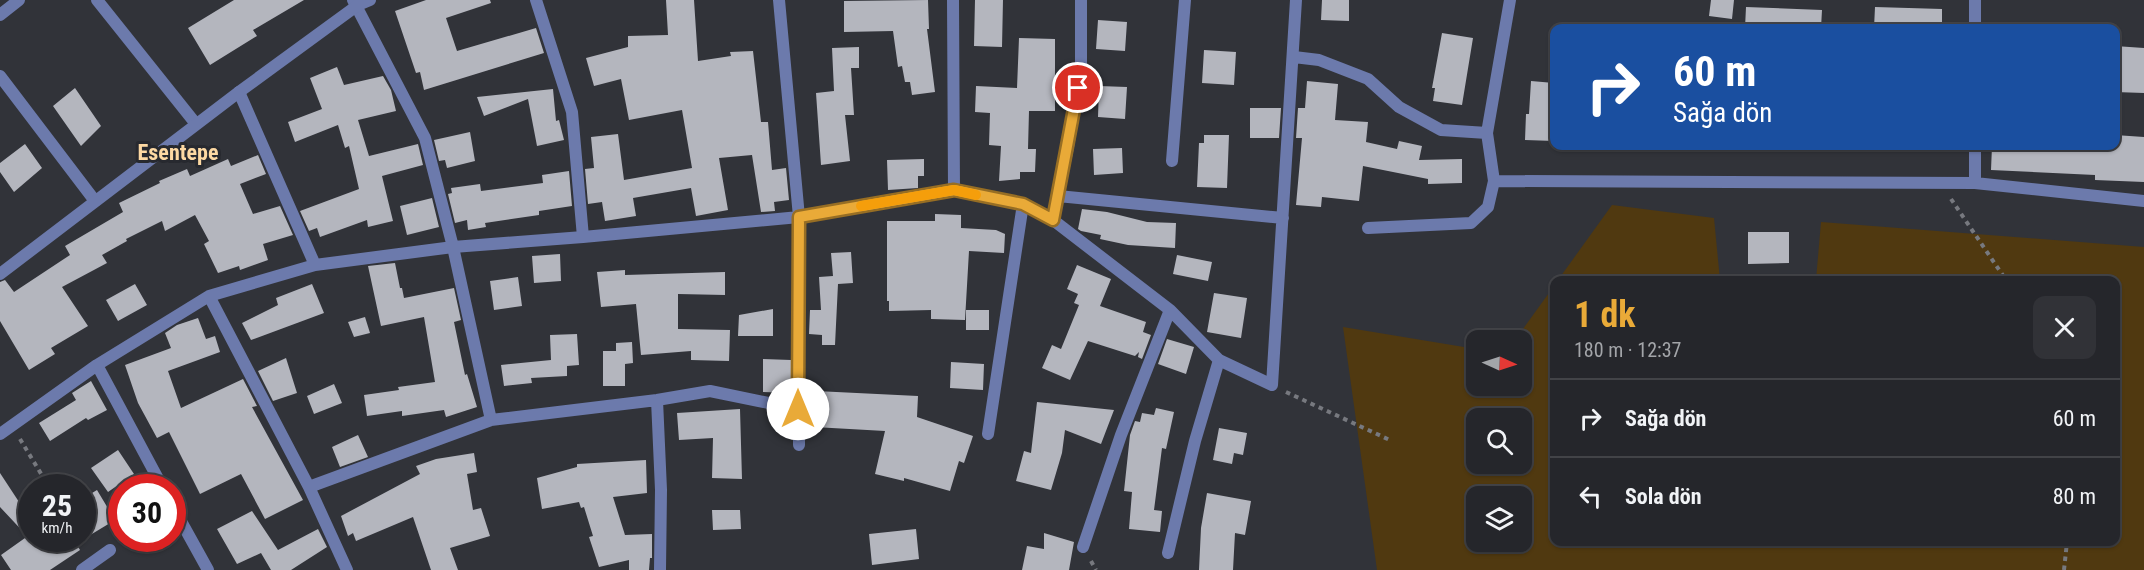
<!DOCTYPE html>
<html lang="tr">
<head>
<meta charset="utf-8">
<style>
  body { margin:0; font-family:"Roboto Condensed",sans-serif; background:#313237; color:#f1f3f6; height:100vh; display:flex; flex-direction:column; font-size:22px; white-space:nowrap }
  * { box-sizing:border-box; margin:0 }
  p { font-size:20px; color:#a3a5a9 }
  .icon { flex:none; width:33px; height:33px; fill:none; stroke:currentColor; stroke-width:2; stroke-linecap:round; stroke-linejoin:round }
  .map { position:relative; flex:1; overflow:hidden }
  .drawer { position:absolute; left:1550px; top:276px; width:570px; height:270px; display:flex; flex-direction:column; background:#25262b; border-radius:12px; box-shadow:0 2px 4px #0004,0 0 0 2px #424347 }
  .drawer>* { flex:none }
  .top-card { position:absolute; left:1550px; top:24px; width:570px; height:126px; border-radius:12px; box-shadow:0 2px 4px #0004,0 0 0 2px #424347; background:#1a4fa0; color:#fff; overflow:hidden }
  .needle { width:39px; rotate:93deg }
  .tools { position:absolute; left:1466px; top:330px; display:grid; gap:12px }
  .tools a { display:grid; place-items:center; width:66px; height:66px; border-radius:12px; background:#25262b; box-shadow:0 2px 4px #0004,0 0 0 2px #424347; font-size:30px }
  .speed { position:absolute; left:18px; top:474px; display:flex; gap:12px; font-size:30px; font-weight:700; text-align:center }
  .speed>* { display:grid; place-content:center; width:78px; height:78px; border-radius:50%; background:#25262b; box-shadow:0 2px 4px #0004,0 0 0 2px #424347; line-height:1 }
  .speed small { font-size:15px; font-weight:400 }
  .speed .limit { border:9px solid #d22; background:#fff; color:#111 }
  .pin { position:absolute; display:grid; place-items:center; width:51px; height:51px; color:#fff; margin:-26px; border:3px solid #fff; border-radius:50%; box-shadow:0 2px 6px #0007 }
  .me { position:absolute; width:66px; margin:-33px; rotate:0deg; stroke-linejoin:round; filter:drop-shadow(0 0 4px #0008) }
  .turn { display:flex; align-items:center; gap:21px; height:126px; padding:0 24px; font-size:27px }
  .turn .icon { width:78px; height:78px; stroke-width:2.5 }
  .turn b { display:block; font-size:42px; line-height:51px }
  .round { display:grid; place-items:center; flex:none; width:63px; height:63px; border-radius:12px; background:#313237 }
  .summary { display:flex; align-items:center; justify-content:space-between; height:102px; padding:0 24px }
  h1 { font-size:36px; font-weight:700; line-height:45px; color:#e9aa38 }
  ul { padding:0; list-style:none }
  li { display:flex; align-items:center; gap:18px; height:78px; padding:0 24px; border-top:2px solid #424347 }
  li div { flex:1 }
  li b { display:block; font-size:22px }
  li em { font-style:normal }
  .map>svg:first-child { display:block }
</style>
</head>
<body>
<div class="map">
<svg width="2144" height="570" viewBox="0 0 2144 570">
  <rect width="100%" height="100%" fill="#313339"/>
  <!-- green -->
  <path fill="#503910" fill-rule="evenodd" d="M1612,205L1714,218L1720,280H1558Z
    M1821,222L2144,247V570H1377L1343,327L1476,349V386H1521V340H1515L1554,286V542H2115V280H1816ZM1476,418H1521V464H1476ZM1476,496H1521V542H1476Z"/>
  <!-- building -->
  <path fill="#b4b6be" d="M234,0H304L253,30L257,36L210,65L188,28Z
    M426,0H490L491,3L446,18L457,51L536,28L544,53L424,90L420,72L416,73L395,11Z
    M666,0H694L698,61L731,56L730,52L753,51L761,122H768L772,170L786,168L789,200L774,202L775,211L761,212L752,155L719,158L728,210L696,216L691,188L633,198L636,216L605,221L602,202L588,204L585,169L594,168L591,137L618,134L624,180L692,168L682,110L629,120L621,79L594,86L586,58L628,47V36L668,35Z
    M928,0L929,29H927L935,92L912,95L910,82H905L902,66L898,67L893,31L844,32V1Z
    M975,0H1003L1002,47L974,46Z
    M1322,0H1349V21L1321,20Z
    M1711,0H1734L1732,19L1709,16Z
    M1746,7L1822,10L1821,28H1745Z
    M1875,7L1942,9V28H1874Z
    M1098,20L1127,22L1125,51L1096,49Z
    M1442,33L1473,38L1462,105L1433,101L1435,88H1432Z
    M1019,38L1055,39V111H1029L1028,149H1036L1035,172H1020V179L999,181L1001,146L989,145L990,113L975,112L976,86L1017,88Z
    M2115,46L2144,48V93L2115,92Z
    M859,47V68H851L854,115H845L850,161L821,165L816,93L834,91L832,48Z
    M1204,50L1236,52L1234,85L1202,83Z
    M337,67L344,85L383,76L391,90L396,111L358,120L369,156L418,144L423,165L382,176L393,221L368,227L367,220L320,237L317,228L309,231L300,211L359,189L349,146L345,148L338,125L295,142L288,122L322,109L310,78Z
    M1307,81L1338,84L1335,120L1368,122L1366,142L1397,149L1399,141L1422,146L1419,160L1462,159V183L1428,184V179L1363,166L1359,201L1322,197L1321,207L1296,205L1302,138H1296L1298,108H1305Z
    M1531,81L1554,83V141L1525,140L1526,114H1529Z
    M1099,86L1127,87L1125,119L1098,117Z
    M75,88L101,126L81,146L53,106Z
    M553,89L556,121L559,120L564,140L537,146L528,99L484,116L477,97Z
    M1250,108H1281L1279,138H1250Z
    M470,132L475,161L447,168L445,160L439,161L434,140Z
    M1204,135H1229L1227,188L1197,187L1199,143H1204Z
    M2115,135L2144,137V182L2095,180V175L1991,170L1992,146H2115Z
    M25,144L42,168L14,192L0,172V163Z
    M1122,148L1123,173L1094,175L1093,149Z
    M258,155L266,174L240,184L253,214L280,206L293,235L263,244L268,260L240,270L239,266L218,273L204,244L209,241L195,215L165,231L162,221L126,239L127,241L102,255L107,263L62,287L88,326L51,348L55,354L29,370L0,321V282L5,280L14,292L70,255L65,246L123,212L119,203L160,183L159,181L187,169L190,176L228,159L231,166Z
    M924,159V176H918V188L888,190L887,160Z
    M569,171L572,206L539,211V215L485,223L486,227L468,230L467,220L455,223L448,194L452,193L451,188L480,184L481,191L543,183L542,175Z
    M432,198L439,227L407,235L400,206Z
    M1082,209L1107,212L1147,222L1176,223L1175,248L1128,245L1100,239L1101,235L1081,231L1078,229Z
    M935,214L961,215V228L996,230L1005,234L1004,253L969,251L965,320L931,319V310L889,311V301H887V221H935Z
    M1748,232H1789V263L1748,264Z
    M851,252L853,283L838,284L835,345H822V335L809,334L810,310H821L819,277L833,276L831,253Z
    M560,254L561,281L534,283L532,256Z
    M1177,255L1212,262L1208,281L1173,274Z
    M395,263L400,288H402L404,298L454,288L461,320L454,322L465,375L467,374L477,407L446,417L444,410L402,416V411L367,416L364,395L399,390L398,387L435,382L424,317L381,326L368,266Z
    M1077,265L1111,279L1100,306L1146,322L1143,332L1151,335L1142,359L1138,357L1139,352L1135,356L1088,341L1070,380L1042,368L1052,345L1061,349L1079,305L1074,303L1078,294L1067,289Z
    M625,270V275L725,272V295L678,294V329L730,330L729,361L691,360V351L641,355L636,304L601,307L597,272Z
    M518,277L522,306L494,310L490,281Z
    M135,284L147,305L118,321L106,300Z
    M312,284L324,313L251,340L242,323L278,305L276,298Z
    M1214,293L1247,298L1241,338L1207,332Z
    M773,309V336H738L739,315Z
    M966,310H989V330H966Z
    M365,317L370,333L354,337L348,322Z
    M198,318L206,339L215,336L220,352L168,371L181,408L243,379L257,406L252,407L303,500L265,519L241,474L200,494L169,432L157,438L138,403L125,365L171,348L165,333L177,325Z
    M577,334L579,365L567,366V376L531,378L532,383L504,386L501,365L551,360L550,335Z
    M1167,339L1194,347L1186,374L1158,364Z
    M632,342L633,363L625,364V386H603V351H616V343Z
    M286,358L297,393L273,401L258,371Z
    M763,359L791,360V393L763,392Z
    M951,362L984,364L983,390L950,388Z
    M91,381L107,410L88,420L86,418L50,441L39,423L76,400L72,393Z
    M334,384L342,403L314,414L307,396Z
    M816,391L918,396L917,417L973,436L964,463L959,461L950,491L904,478V481L875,474L885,431L814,427Z
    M1037,402L1114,410L1101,444L1065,430L1062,453L1051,490L1016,481L1024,451L1031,453Z
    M1156,408L1174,412L1166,449L1162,448L1154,510L1162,511L1160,532L1129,529L1132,492L1124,491L1130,435L1135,421L1140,422L1142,413L1154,415Z
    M740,409L742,479L712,478L713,438L679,440L677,413Z
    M1219,428L1247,433L1243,455L1234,453L1232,464L1213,460Z
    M358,435L368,457L340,467L332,447Z
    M118,450L134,474L108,492L91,468Z
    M474,453L477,472L467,474L473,510L481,508L490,536L450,548L458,570H431L413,517L356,541L353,533L348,536L341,516L420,474L416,466L436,459Z
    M646,460L647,493L613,497L625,535L652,534V558H650L649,570H629V560L599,567L589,537L593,536L584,507L581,508L579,502L542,509L537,478L577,467V464Z
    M0,473L21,505L32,495V538H73L80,550L50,570H11L1,555L25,538H29L0,507Z
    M97,490L115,520L82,540V499Z
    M1207,493L1251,501L1245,535L1235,533L1233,570H1199L1201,528Z
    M712,510H740L741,529L713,530Z
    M252,511L278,550L318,529L327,547L291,570H271L261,553L237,564L217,529Z
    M916,529L919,559L872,565L869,534Z
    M1044,533L1074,542L1069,570H1022L1027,546L1044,549Z"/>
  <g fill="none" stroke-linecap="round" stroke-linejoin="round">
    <!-- path -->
    <path stroke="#77797f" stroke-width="4" stroke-dasharray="4.5 4.5" stroke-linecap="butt" d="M1951,199L2006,280
      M1286,392L1392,441
      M20,439L43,477
      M1091,561L1096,570
      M2064,570L2067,542"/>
    <!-- minor -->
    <path stroke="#6c7aac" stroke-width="12" d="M97,0L196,124
      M353,0L425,138L453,247L491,420
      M536,0L572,112L583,237
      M779,0L799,217V445
      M953,0L954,190
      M1975,0V28
      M0,15L19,0
      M1294,57L1319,60L1368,79L1399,107L1441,130L1487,133
      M0,76L95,201
      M239,92L315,265
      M1975,146V183
      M1172,161L1185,0
      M1494,181L1975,183L2144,201
      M1058,196L1283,218
      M1053,220L1068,147L1081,69V0
      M1368,228L1471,223L1488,207L1494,181L1487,133L1510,0
      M209,296L309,487L347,570
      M97,365L163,488
      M657,400L661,490L660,570
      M0,434L97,365L209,296L315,265L453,247L583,237L799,217L954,190L1023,204L1053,220L1170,310L1219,360L1272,385L1296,0
      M988,434L1023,204
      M309,487L491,420L657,400L710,391L798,409
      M172,505L208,570
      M1083,547L1121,435L1170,310
      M1168,553L1195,441L1219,360
      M82,570L110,550"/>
    <!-- tertiary -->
    <path stroke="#6c7aac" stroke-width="12" d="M0,274L239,92L358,5L370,0"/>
  </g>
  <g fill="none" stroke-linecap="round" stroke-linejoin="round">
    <!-- route casing -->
    <g stroke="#976e24" stroke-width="15">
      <path id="route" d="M798,409L799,217L954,190L1023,204L1053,220L1078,88"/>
    </g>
    <!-- route -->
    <use href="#route" stroke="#e9aa38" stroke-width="10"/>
    <!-- slow -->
    <path stroke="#f59e0b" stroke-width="10" d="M861,206L954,190L976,195"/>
  </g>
  <g text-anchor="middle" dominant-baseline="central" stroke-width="6" stroke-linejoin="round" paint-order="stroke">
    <!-- district labels -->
    <g font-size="22" font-weight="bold" fill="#fdd9a3" stroke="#27292f">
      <text x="178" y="152">Esentepe</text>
    </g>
  </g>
</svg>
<div class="tools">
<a><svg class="needle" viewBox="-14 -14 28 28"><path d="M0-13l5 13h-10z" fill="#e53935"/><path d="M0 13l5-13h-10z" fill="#a3a5a9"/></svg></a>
<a><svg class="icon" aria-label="search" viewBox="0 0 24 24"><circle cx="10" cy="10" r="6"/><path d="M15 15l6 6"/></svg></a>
<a><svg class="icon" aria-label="layers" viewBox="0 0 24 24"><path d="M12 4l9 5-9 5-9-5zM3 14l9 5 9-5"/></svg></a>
</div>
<div class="speed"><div>25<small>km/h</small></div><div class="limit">30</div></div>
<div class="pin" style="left:1078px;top:88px;background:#d93025"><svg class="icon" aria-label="arrive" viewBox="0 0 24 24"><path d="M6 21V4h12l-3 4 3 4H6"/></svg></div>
<svg class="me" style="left:798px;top:409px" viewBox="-20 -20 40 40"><circle r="19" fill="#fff"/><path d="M0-13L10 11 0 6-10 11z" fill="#e9aa38"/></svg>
<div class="top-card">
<div class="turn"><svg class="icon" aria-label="right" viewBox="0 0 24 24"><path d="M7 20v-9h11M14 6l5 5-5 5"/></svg><div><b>60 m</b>Sağa dön</div></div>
</div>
<section class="drawer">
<div class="summary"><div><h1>1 dk</h1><p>180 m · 12:37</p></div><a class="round"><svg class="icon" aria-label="close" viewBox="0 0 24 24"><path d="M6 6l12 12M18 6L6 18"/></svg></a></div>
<ul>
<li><svg class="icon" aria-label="right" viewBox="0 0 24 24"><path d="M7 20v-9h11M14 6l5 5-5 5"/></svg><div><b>Sağa dön</b></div><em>60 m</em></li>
<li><svg class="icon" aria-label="left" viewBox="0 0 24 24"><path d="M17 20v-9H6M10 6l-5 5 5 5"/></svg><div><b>Sola dön</b></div><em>80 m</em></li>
</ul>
</section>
</div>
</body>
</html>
